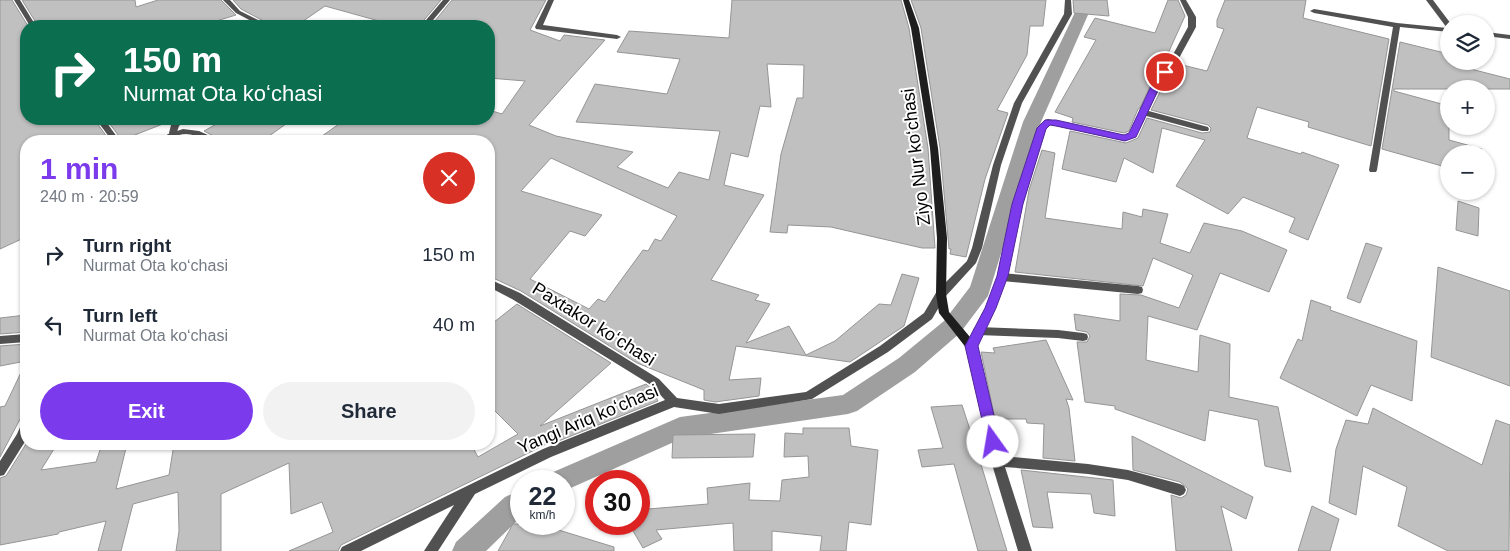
<!DOCTYPE html>
<html lang="en">
<head>
<meta charset="utf-8">
<style>
  body { margin:0; font-family:Helvetica,sans-serif; background:#f2f2f3; color:#1f2937; height:100vh; display:flex; flex-direction:column; font-size:19px; white-space:nowrap }
  * { box-sizing:border-box; margin:0 }
  p { font-size:16px; color:#747a83 }
  .icon { flex:none; width:28px; height:28px; fill:none; stroke:currentColor; stroke-width:2; stroke-linecap:round; stroke-linejoin:round }
  .map { position:relative; flex:1; overflow:hidden }
  .sheet { position:absolute; left:20px; top:135px; width:475px; height:315px; display:flex; flex-direction:column; background:#fff; border-radius:20px; box-shadow:0 1px 4px #0004 }
  .sheet>* { flex:none }
  .hud { position:absolute; left:20px; top:20px; width:475px; height:105px; border-radius:20px; box-shadow:0 1px 4px #0004; background:#0b6e4f; color:#fff; overflow:hidden }
  .tools { position:absolute; left:1440px; top:15px; display:grid; gap:10px }
  .tools a { display:grid; place-items:center; width:55px; height:55px; border-radius:50%; background:#fff; box-shadow:0 1px 4px #0004; font-size:25px }
  .speed { position:absolute; left:510px; top:470px; display:flex; gap:10px; font-size:25px; font-weight:700; text-align:center }
  .speed>* { display:grid; place-content:center; width:65px; height:65px; border-radius:50%; background:#fff; box-shadow:0 1px 4px #0004; line-height:1 }
  .speed small { font-size:12px; font-weight:400 }
  .speed .limit { border:8px solid #d22; background:#fff; color:#111 }
  .pin { position:absolute; display:grid; place-items:center; width:42px; height:42px; color:#fff; margin:-21px; border:2px solid #fff; border-radius:50%; box-shadow:0 1px 5px #0007 }
  .me { position:absolute; width:55px; margin:-28px; rotate:347deg; stroke-linejoin:round; filter:drop-shadow(0 0 4px #0008) }
  .turn { display:flex; align-items:center; gap:18px; height:105px; padding:0 20px; font-size:22px }
  .turn .icon { width:65px; height:65px; stroke-width:2.5 }
  .turn b { display:block; font-size:35px; line-height:42px }
  .round { display:grid; place-items:center; flex:none; width:52px; height:52px; border-radius:26px; background:#f2f2f3 }
  .headline { display:flex; align-items:center; justify-content:space-between; height:85px; padding:0 20px }
  h1 { font-size:30px; font-weight:700; line-height:38px; color:#7c3aed }
  .button { display:flex; gap:10px; margin-top:auto; padding:10px 20px }
  .button a { flex:1; height:58px; border-radius:30px; background:#7c3aed; color:#fff; font-size:20px; font-weight:700; line-height:58px; text-align:center }
  .button a+a { background:#f2f2f3; color:#1f2937 }
  ul { padding:0; list-style:none }
  li { display:flex; align-items:center; gap:15px; height:70px; padding:0 20px }
  li div { flex:1 }
  li b { display:block; font-size:19px }
  li em { font-style:normal }
  .map>svg:first-child { display:block }
</style>
</head>
<body>
<div class="map">
<svg width="1510" height="551" viewBox="0 0 1510 551">
  <rect width="100%" height="100%" fill="#fff"/>
  <g fill="none" stroke-linecap="round" stroke-linejoin="round">
    <!-- canal -->
    <path fill="#9f9f9f" fill-rule="evenodd" d="M1075,0H1089L1091,8L1041,122L988,296L960,333L915,372L857,411L848,414L683,438L564,491V481H547L551,473L680,417L843,395L899,358L944,321L970,287L1023,122L1077,8Z
      M521,490V517L486,551H452L456,542L505,497Z"/>
  </g>
  <!-- building -->
  <path fill="#c0c0c0" stroke="#959595" fill-rule="evenodd" d="M0,0H12L28,26H26V119H94L110,141H26V237L0,249Z
    M22,0H135L136,7L158,0H221L236,15L200,26H38Z
    M233,0H441L419,26H397L325,6L296,26H273L241,9Z
    M452,0H546L530,30L560,41L564,35L605,40L529,125L556,136L633,152L617,167L668,188L679,172L709,180L720,131L576,122L595,84L667,94L680,59L617,52L629,31L729,38L732,0H901L909,28L928,148L935,248H922L831,227L788,225L787,233L770,232L781,154L797,98H803L804,65L767,64L771,107L760,106L748,157L731,153L724,185L764,195L711,280L759,295L755,300L770,304L746,343L789,326L806,355L835,341L879,304L891,305L902,274L919,278L904,326L850,362L736,346L729,380L761,378L759,396L715,402L704,400V390L637,363L521,291L489,276V141H315L346,119H489V110L502,114L525,81L489,78V26L434,22ZM551,158L677,216L661,241L655,239L648,251L643,250L605,302L598,299L589,309L530,279L570,231L585,236L602,215L521,191Z
    M911,0H1046L1043,26H1030L1027,55L997,110L1008,113L985,179L966,257L950,254L951,249H949L940,148L921,28Z
    M1073,0H1107L1109,16L1074,13Z
    M1168,0H1178L1185,16L1165,60L1167,61L1151,84L1140,108L1138,109L1129,131L1124,133L1072,122L1073,118L1055,112L1096,40L1084,37L1095,18L1155,33Z
    M1225,0H1306L1303,18L1389,39L1371,146L1308,127L1309,122L1257,107L1247,138L1301,154L1302,152L1339,165L1308,240L1289,232L1295,218L1243,197L1228,214L1176,186L1205,140L1162,128L1153,173L1124,158L1116,182L1062,169L1070,131L1126,143L1138,138L1147,118L1202,133L1210,132L1211,128L1208,125L1151,110L1163,86L1178,64L1207,71L1224,29L1217,27V20Z
    M1400,42L1449,54V61H1451V64L1510,79V89H1394V91L1449,106V140L1482,149L1481,154H1449V168L1382,149Z
    M106,119H173V120L122,140Z
    M225,119H293L262,141H223L204,131Z
    M1042,150L1055,153L1045,218L1122,229L1123,212L1142,217L1143,209L1168,214L1160,243L1190,253L1204,223L1242,231L1287,250L1269,292L1220,273L1197,330L1148,316L1146,360L1198,372L1200,335L1230,344L1229,397L1278,407L1291,472L1265,466L1258,420L1209,410L1205,441L1115,409V406L1085,402L1077,342H1087L1090,336L1087,332L1076,330L1074,314L1120,321V294L1141,295L1179,308L1193,275L1153,258L1143,286L1015,272L1029,190Z
    M1458,201L1479,208L1478,236L1456,230Z
    M1366,243L1382,248L1360,303L1347,298Z
    M1438,267L1510,291V386L1431,357Z
    M1311,300L1331,307L1330,310L1417,341L1412,401L1371,385L1357,416L1280,378L1298,339L1302,341Z
    M517,304L611,363L540,426L646,384L653,390L658,401L556,442L555,440L341,545L338,551H289L333,532L322,502L291,514L289,463L221,494V551H176L179,531L178,492L133,504L121,551H98L106,521L59,532L58,534L0,545V478L6,476L26,444H57L41,470L96,462L102,444H127L116,489L169,475L174,444H471L478,457L518,434L489,405V326Z
    M26,315V332L0,334V318Z
    M1046,340L1073,400L1066,399L1069,408L1075,461L1043,458L1044,424L1027,423L1026,419H995L981,352L995,353L993,348Z
    M26,344V361L0,366V346Z
    M26,362V408L0,457V407L5,406Z
    M962,405L980,461L1007,551H978L954,464L922,467L918,450L943,448L931,407Z
    M1373,408L1482,465L1496,420L1510,425L1509,551H1448L1398,526L1407,487L1363,466L1356,515L1329,503L1336,449L1346,420L1368,424Z
    M803,428H849L851,446L878,450L871,525L849,522L846,551H820L822,536L772,531V551H734L733,523L656,530L662,539L643,548L629,524H639V517L648,509L708,504L707,488L750,483L749,500L780,501L782,480L809,477L808,456L784,457L785,433L803,434Z
    M755,434L753,457L672,458L673,435Z
    M1132,436L1253,497L1246,519L1221,506L1232,551H1176L1171,495L1181,498L1186,495L1188,489L1180,482L1133,470Z
    M1021,470L1113,480L1115,516L1094,513L1091,494L1047,492L1053,528L1033,527Z
    M1312,506L1339,519L1330,551H1298Z
    M513,524H539L614,547V551H498Z"/>
  <g fill="none" stroke-linecap="round" stroke-linejoin="round">
    <!-- lane -->
    <path fill="#515151" fill-rule="evenodd" d="M236,11H240L270,26H261L236,13Z
      M1139,110H1145L1208,127L1209,129L1208,131H1202L1139,114Z
      M178,119H187L179,126L176,135H170L169,133L171,125Z
      M1002,273L1138,286L1142,287L1143,290L1142,293L1138,294L1002,281L997,277Z
      M978,327L1058,330L1083,333L1087,334L1088,337L1087,340L1083,341L1058,338L978,335L974,334L973,331L974,328Z"/>
    <!-- street -->
    <path fill="#515151" fill-rule="evenodd" d="M14,0H20L36,26H30Z
      M223,0H230L240,11V13H236Z
      M443,0H450L428,26H421Z
      M548,0H554L543,25L617,35L621,37L617,39L536,29L535,27Z
      M1065,0H1071L1072,14L1022,103L1001,165L982,248L976,263L945,297L932,319L888,352L812,399L719,414L674,407L551,457L475,494L438,551H424L454,505L361,551H340L342,547L543,449L665,400L651,385L512,299L489,287V279L520,293L659,379L677,398L719,404L806,392L880,346L924,313L937,291L967,261L972,248L993,165L1014,103L1064,14Z
      M1180,0H1186L1196,17V27L1178,60L1161,85L1136,137L1125,141L1056,126L1050,125L1046,129L1023,204L1007,277L996,307L976,346L1002,456L1088,464L1128,470L1180,484L1184,486L1186,490L1184,494L1180,496L1128,480L1088,474L1005,467L1032,551H1018L991,461L966,346L986,307L997,277L1013,204L1038,128L1045,120L1048,119L1124,135L1130,133L1153,85L1170,60L1188,27V17Z
      M1426,0H1433L1451,24H1449V32L1400,27L1377,170L1376,172H1370L1369,170L1393,27L1314,13L1310,11L1314,9L1397,23L1447,28Z
      M1486,32L1510,35V39L1486,36Z
      M96,119H104L120,141H112Z
      M183,129L199,131L221,141C208,142 199,135 186,134C175,134 171,142 160,141L168,134Z
      M26,334V342L0,344V336Z
      M26,422V440L4,475L0,476V461L17,434L22,423Z"/>
    <!-- secondary -->
    <path fill="#1e1e1e" fill-rule="evenodd" d="M903,0H909L919,28L938,148L947,238L946,294L949,312L975,343L976,346L975,349H967L939,313L936,294L937,238L930,148L911,28Z"/>
  </g>
  <!-- route -->
  <path fill="#7c3aed" stroke="#51269a" d="M1165,69L1170,72L1161,84L1136,137L1125,141L1056,126L1050,125L1046,129L1023,204L1008,276L996,308L978,346L1000,442L998,446L993,448L988,446L965,346L985,308L997,276L1012,204L1037,128L1045,120H1056L1124,135L1129,133L1152,84L1162,70Z"/>
  <g text-anchor="middle" dominant-baseline="central" stroke-width="4" stroke-linejoin="round" paint-order="stroke">
    <!-- street labels -->
    <g font-size="18" fill="#000" stroke="#fff">
      <text transform="translate(916 157) rotate(-97)">Ziyo Nur koʻchasi</text>
      <text transform="translate(594 324) rotate(32)">Paxtakor koʻchasi</text>
      <text transform="translate(588 419) rotate(-23)">Yangi Ariq koʻchasi</text>
    </g>
  </g>
</svg>
<div class="tools">
<a><svg class="icon" aria-label="layers" viewBox="0 0 24 24"><path d="M12 4l9 5-9 5-9-5zM3 14l9 5 9-5"/></svg></a>
<a>+</a>
<a>−</a>
</div>
<div class="speed"><div>22<small>km/h</small></div><div class="limit">30</div></div>
<div class="pin" style="left:1165px;top:72px;background:#d93025"><svg class="icon" aria-label="arrive" viewBox="0 0 24 24"><path d="M6 21V4h12l-3 4 3 4H6"/></svg></div>
<svg class="me" style="left:993px;top:442px" viewBox="-20 -20 40 40"><circle r="19" fill="#fff"/><path d="M0-13L10 11 0 6-10 11z" fill="#7c3aed"/></svg>
<div class="hud">
<div class="turn"><svg class="icon" aria-label="right" viewBox="0 0 24 24"><path d="M7 20v-9h11M14 6l5 5-5 5"/></svg><div><b>150 m</b>Nurmat Ota koʻchasi</div></div>
</div>
<section class="sheet">
<div class="headline"><div><h1>1 min</h1><p>240 m · 20:59</p></div><a class="round" style="background:#d93025;color:#fff"><svg class="icon" aria-label="close" viewBox="0 0 24 24"><path d="M6 6l12 12M18 6L6 18"/></svg></a></div>
<ul>
<li><svg class="icon" aria-label="right" viewBox="0 0 24 24"><path d="M7 20v-9h11M14 6l5 5-5 5"/></svg><div><b>Turn right</b><p>Nurmat Ota koʻchasi</p></div><em>150 m</em></li>
<li><svg class="icon" aria-label="left" viewBox="0 0 24 24"><path d="M17 20v-9H6M10 6l-5 5 5 5"/></svg><div><b>Turn left</b><p>Nurmat Ota koʻchasi</p></div><em>40 m</em></li>
</ul>
<div class="button"><a>Exit</a><a>Share</a></div>
</section>
</div>
</body>
</html>
